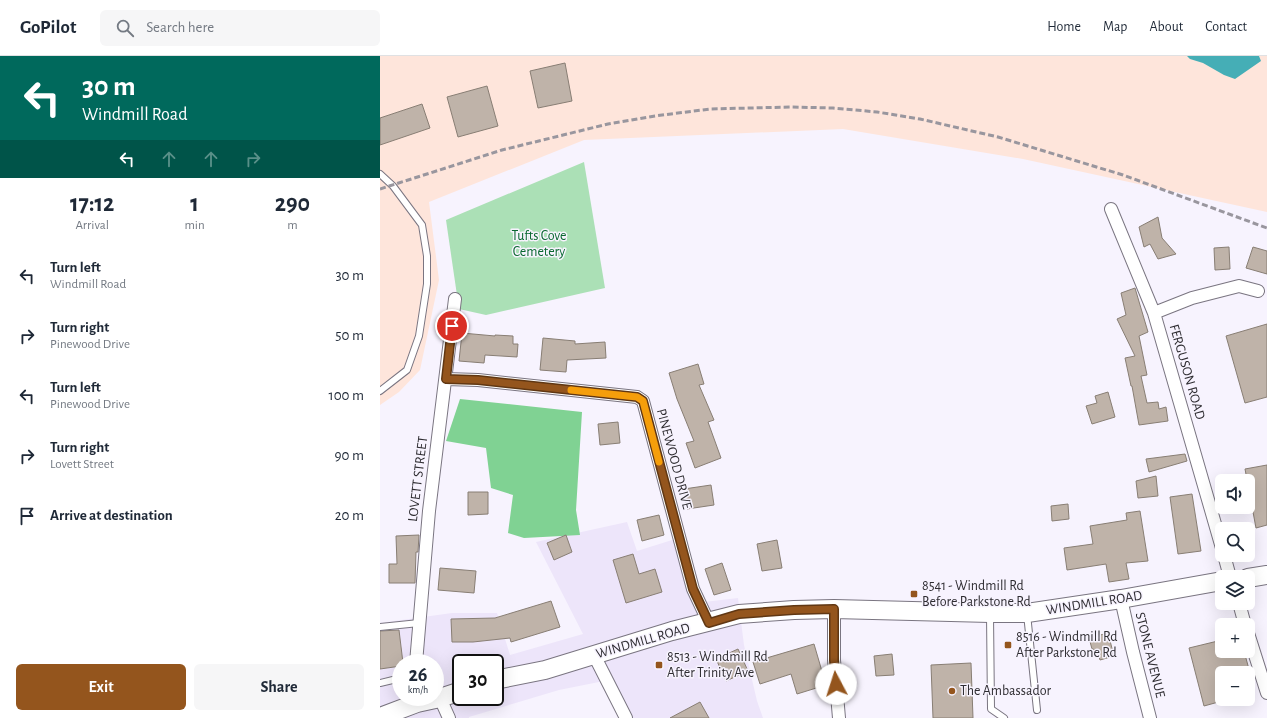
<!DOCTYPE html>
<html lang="en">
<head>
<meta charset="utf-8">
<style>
  body { margin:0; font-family:"Alegreya Sans",sans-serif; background:#f6f6f7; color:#1f2937; height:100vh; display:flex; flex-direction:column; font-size:15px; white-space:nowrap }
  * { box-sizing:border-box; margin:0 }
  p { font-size:13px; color:#747a83 }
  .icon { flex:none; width:22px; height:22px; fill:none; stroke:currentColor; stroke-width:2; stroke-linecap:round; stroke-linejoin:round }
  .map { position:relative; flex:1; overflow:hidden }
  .panel { display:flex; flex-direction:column; background:#fff; width:380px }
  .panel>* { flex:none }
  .hud { background:#00695c; color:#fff; overflow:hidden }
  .controls { position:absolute; left:835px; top:418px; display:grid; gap:8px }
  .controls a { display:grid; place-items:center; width:40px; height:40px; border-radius:6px; background:#fff; box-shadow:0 4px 16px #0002; font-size:20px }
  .speed { position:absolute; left:12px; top:598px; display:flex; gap:8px; font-size:20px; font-weight:700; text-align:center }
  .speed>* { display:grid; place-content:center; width:52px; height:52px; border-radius:50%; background:#fff; box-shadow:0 4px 16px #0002; line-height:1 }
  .speed small { font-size:10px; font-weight:400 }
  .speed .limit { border:2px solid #111; border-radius:6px; background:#fff; color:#111 }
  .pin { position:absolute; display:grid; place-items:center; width:34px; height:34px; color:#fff; margin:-17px; border:2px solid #fff; border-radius:50%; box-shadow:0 1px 4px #0007 }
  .me { position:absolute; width:44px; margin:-22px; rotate:355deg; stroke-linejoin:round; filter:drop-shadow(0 0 3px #0008) }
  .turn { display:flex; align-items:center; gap:14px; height:84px; padding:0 16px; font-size:18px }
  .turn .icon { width:52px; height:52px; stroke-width:2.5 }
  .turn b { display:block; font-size:28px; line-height:34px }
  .lanes { display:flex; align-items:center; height:38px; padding:0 16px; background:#0003; justify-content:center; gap:20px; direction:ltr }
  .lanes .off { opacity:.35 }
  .eta { display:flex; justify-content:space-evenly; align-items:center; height:68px; text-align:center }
  .eta b { font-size:24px; font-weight:700; line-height:28px }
  .primary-button { display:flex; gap:8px; margin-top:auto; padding:8px 16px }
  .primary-button a { flex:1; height:46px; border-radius:6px; background:#94551d; color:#fff; font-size:16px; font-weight:700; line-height:46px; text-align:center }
  .primary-button a+a { background:#f6f6f7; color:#1f2937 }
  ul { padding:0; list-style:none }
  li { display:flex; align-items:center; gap:12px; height:60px; padding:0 16px }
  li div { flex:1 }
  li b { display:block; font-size:15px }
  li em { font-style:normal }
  header { display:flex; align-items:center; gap:24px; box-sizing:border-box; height:56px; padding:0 20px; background:#fff; border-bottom:1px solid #e0e1e3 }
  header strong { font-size:19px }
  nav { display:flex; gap:22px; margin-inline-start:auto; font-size:14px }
  .search { width:280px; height:36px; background:#f6f6f7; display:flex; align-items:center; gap:10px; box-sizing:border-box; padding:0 14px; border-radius:6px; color:#747a83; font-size:15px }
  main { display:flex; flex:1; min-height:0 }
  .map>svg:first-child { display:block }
</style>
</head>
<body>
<header>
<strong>GoPilot</strong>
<div class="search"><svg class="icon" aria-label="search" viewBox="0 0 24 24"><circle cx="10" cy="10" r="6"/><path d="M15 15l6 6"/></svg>Search here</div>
<nav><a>Home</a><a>Map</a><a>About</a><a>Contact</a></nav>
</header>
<main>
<section class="panel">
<div class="hud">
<div class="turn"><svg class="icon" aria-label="left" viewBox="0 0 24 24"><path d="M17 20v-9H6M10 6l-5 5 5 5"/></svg><div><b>30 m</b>Windmill Road</div></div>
<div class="lanes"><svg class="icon" aria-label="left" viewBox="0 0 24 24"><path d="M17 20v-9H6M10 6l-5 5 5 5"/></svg><svg class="icon off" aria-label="ahead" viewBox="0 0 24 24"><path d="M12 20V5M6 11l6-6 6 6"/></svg><svg class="icon off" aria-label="ahead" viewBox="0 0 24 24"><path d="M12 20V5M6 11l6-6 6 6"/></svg><svg class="icon off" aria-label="right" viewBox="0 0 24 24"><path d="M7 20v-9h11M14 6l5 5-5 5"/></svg></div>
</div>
<div class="eta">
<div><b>17:12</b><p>Arrival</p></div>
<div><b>1</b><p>min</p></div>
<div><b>290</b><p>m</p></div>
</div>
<ul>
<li><svg class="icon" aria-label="left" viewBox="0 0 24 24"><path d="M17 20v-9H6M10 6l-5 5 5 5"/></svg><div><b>Turn left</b><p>Windmill Road</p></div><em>30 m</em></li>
<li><svg class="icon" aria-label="right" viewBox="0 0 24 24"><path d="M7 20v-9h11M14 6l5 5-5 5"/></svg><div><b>Turn right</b><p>Pinewood Drive</p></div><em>50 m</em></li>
<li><svg class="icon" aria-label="left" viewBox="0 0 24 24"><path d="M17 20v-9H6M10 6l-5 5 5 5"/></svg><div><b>Turn left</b><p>Pinewood Drive</p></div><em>100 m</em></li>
<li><svg class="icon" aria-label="right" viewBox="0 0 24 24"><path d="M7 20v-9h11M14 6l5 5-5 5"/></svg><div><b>Turn right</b><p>Lovett Street</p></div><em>90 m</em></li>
<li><svg class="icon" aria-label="arrive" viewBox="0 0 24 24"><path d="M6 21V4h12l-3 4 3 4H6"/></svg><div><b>Arrive at destination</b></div><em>20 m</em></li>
</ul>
<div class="primary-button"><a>Exit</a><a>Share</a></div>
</section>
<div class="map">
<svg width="887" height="662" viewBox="0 0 887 662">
  <rect width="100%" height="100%" fill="#f7f3fe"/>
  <!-- built -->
  <path fill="#ede5fa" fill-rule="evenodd" d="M247,466L257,495L305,480L324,546L358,542L364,589L377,645L383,662H249L229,624L179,634L89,661V662H0V567L72,557H117L130,599L203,578L156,486ZM21,607H55V641H21ZM81,607H115V641H81Z"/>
  <!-- industrial -->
  <path fill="#fee5db" d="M0,0H887V156L643,103L463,73L204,84L49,146L59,224L40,314L19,336L0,349Z"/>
  <!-- green -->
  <path fill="#abe0b6" d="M204,106L225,232L106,259L79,253L66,164Z"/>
  <!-- forest -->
  <path fill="#80d293" d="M80,343L202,356L196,454L200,479L144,482L128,477L133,439L111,432L106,392L66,385Z"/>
  <!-- water -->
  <path fill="#45aeb6" d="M807,0H879L881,5L855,23L844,19L823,7L810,3Z"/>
  <!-- building -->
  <path fill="#bfb3a9" stroke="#887e74" d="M185,7L192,45L158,52L150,15Z
    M107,30L118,70L78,81L67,41Z
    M42,48L50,72L0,89V62Z
    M778,161L782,182L796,198L778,203L770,188L764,191L759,171Z
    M849,191L850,213L835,214L834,192Z
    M873,191L887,195V218L866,212Z
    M755,232L768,276L759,280L767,319L761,320L767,347L778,346L779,353L786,351L788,365L759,369L752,330H751L745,302L755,300L737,263L746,259L741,237Z
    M887,268V341L865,347L846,280Z
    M82,277L115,280V279L133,280V288H138L137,301L105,299L104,307L79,305Z
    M163,282L195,285V288L225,286L226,302L187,304L186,316L160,314Z
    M318,308L324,328L319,329L334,364L328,366L341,402L315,412L306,387L314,385L297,343L289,317Z
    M728,336L735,361L712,368L706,350L717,347L715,340Z
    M238,366L240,387L220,389L218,368Z
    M805,398L807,405L769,416L766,403Z
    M887,409V469L876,472L865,413Z
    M776,420L778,440L758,442L756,425Z
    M331,429L334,449L307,453L304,433Z
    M88,436H108V458L88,459Z
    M812,438L821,495L798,498L790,441Z
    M688,448L689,463L672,465L671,450Z
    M760,455L768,505L746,507L749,523L729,526L726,508L687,514L684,492L713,488L710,470L747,464L746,457Z
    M279,459L284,479L262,485L257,464Z
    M39,479L38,496H36L35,527H9V508H17L16,480Z
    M186,479L192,496L174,504L167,487Z
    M397,484L402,512L382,515L377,488Z
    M253,498L259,518L275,513L282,536L246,547L233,504Z
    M342,507L351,534L334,539L325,513Z
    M60,512L96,515L94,537L58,534Z
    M171,545L180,571L131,586L130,582L93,586H72L71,563L115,562Z
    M19,574L23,607H21V610L0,613V575Z
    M728,577L734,600L720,604L717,594L712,593L709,582Z
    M842,584V595H864L870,617H842V645L824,650L809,592Z
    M434,588L446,629L417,638L411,618L380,628L373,606Z
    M358,593L368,615L346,625L336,603Z
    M512,598L514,619L496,620L494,600Z
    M591,607L593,662H553L551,609Z
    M320,646L329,662H290Z"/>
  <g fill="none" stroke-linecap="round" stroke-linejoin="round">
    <!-- service casing -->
    <g stroke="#7a7581" stroke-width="8">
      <path id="service" d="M0,118L13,130L42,169L47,200V228L39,280L27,314L0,335
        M647,558L657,654
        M610,559L611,653L624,662
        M0,571L39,567
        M0,627L21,622"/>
    </g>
    <!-- minor casing -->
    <g stroke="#7a7581" stroke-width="14">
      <path id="minor" d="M731,153L774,257L842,492
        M774,257L812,242L859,230L878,235
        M66,323L98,324L257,341L263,345L313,533L329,567
        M844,499L850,521
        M741,543L753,596L770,662
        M859,547L865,569
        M454,553V604L459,662
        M868,577L887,637
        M214,599L246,662
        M36,607L49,455L75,243
        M60,642L69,662"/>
    </g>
    <!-- secondary casing -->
    <g stroke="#7a7581" stroke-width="20">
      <path id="secondary" d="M868,522L887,519
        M115,624L165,614L292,575L359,558L414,554L454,553L610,557H647L741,543L842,525
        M0,661L37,647L60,642L81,635"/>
    </g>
    <!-- service -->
    <use href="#service" stroke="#fff" stroke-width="6"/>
    <!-- minor -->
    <use href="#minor" stroke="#fff" stroke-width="12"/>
    <!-- secondary -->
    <use href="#secondary" stroke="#fff" stroke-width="18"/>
    <!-- rail -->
    <path stroke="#99969e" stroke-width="3" stroke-dasharray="6 3" stroke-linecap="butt" d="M0,133L122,94L228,68L275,60L330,53L410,51L453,52L497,56L540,63L618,81L743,119L887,172"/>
  </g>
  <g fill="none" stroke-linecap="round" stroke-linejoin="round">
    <!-- route casing -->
    <g stroke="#603713" stroke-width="10">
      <path id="route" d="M72,270L66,323L98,324L257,341L263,345L313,533L329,567L359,558L414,554L454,553V604L456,628"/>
    </g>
    <!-- route -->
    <use href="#route" stroke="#94551d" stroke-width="7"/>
    <!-- slow -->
    <path stroke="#f59e0b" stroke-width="7" d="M191,334L257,341L263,345L279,406"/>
  </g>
  <!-- markers -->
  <g fill="#94551d" stroke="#f7f3fe" stroke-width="1.5">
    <rect x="530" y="534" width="8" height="8" rx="2"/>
    <rect x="624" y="585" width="8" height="8" rx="2"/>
    <rect x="275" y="605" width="8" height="8" rx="2"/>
    <circle cx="572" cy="635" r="4"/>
  </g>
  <g text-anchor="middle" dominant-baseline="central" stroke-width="3" stroke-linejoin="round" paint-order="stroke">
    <!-- park labels -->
    <g font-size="14" fill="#096830" stroke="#f7f3fe">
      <text x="159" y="180">Tufts Cove<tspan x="159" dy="16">Cemetery</tspan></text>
    </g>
    <!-- street labels -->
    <g font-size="14" fill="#2f2d32" stroke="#f7f3fe">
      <text transform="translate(807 316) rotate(74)">FERGUSON ROAD</text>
      <text transform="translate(294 403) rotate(75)">PINEWOOD DRIVE</text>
      <text transform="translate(38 423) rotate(-83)">LOVETT STREET</text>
      <text transform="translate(714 547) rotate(-9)">WINDMILL ROAD</text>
      <text transform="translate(263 585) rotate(-16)">WINDMILL ROAD</text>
      <text transform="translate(770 599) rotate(76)">STONE AVENUE</text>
    </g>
    <!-- poi labels -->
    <g font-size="14" fill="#2f2d32" stroke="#f7f3fe" text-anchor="start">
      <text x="542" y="530">8541 - Windmill Rd<tspan x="542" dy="16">Before Parkstone Rd</tspan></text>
      <text x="636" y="581">8516 - Windmill Rd<tspan x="636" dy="16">After Parkstone Rd</tspan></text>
      <text x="287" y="601">8513 - Windmill Rd<tspan x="287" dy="16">After Trinity Ave</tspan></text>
      <text x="580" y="635">The Ambassador</text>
    </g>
  </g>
</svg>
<div class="controls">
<a><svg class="icon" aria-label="sound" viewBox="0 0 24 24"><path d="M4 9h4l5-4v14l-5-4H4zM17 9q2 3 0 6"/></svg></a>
<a><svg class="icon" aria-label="search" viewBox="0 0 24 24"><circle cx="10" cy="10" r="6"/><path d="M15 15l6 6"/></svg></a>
<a><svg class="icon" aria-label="layers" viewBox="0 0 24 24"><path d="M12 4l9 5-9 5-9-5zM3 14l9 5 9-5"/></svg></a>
<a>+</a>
<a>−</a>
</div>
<div class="speed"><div>26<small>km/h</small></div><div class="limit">30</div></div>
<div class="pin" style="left:72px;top:270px;background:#d93025"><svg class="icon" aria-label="arrive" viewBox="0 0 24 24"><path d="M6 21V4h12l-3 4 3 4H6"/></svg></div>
<svg class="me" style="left:456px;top:628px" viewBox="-20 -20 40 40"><circle r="19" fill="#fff"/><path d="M0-13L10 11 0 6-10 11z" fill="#94551d"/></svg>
</div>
</main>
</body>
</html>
